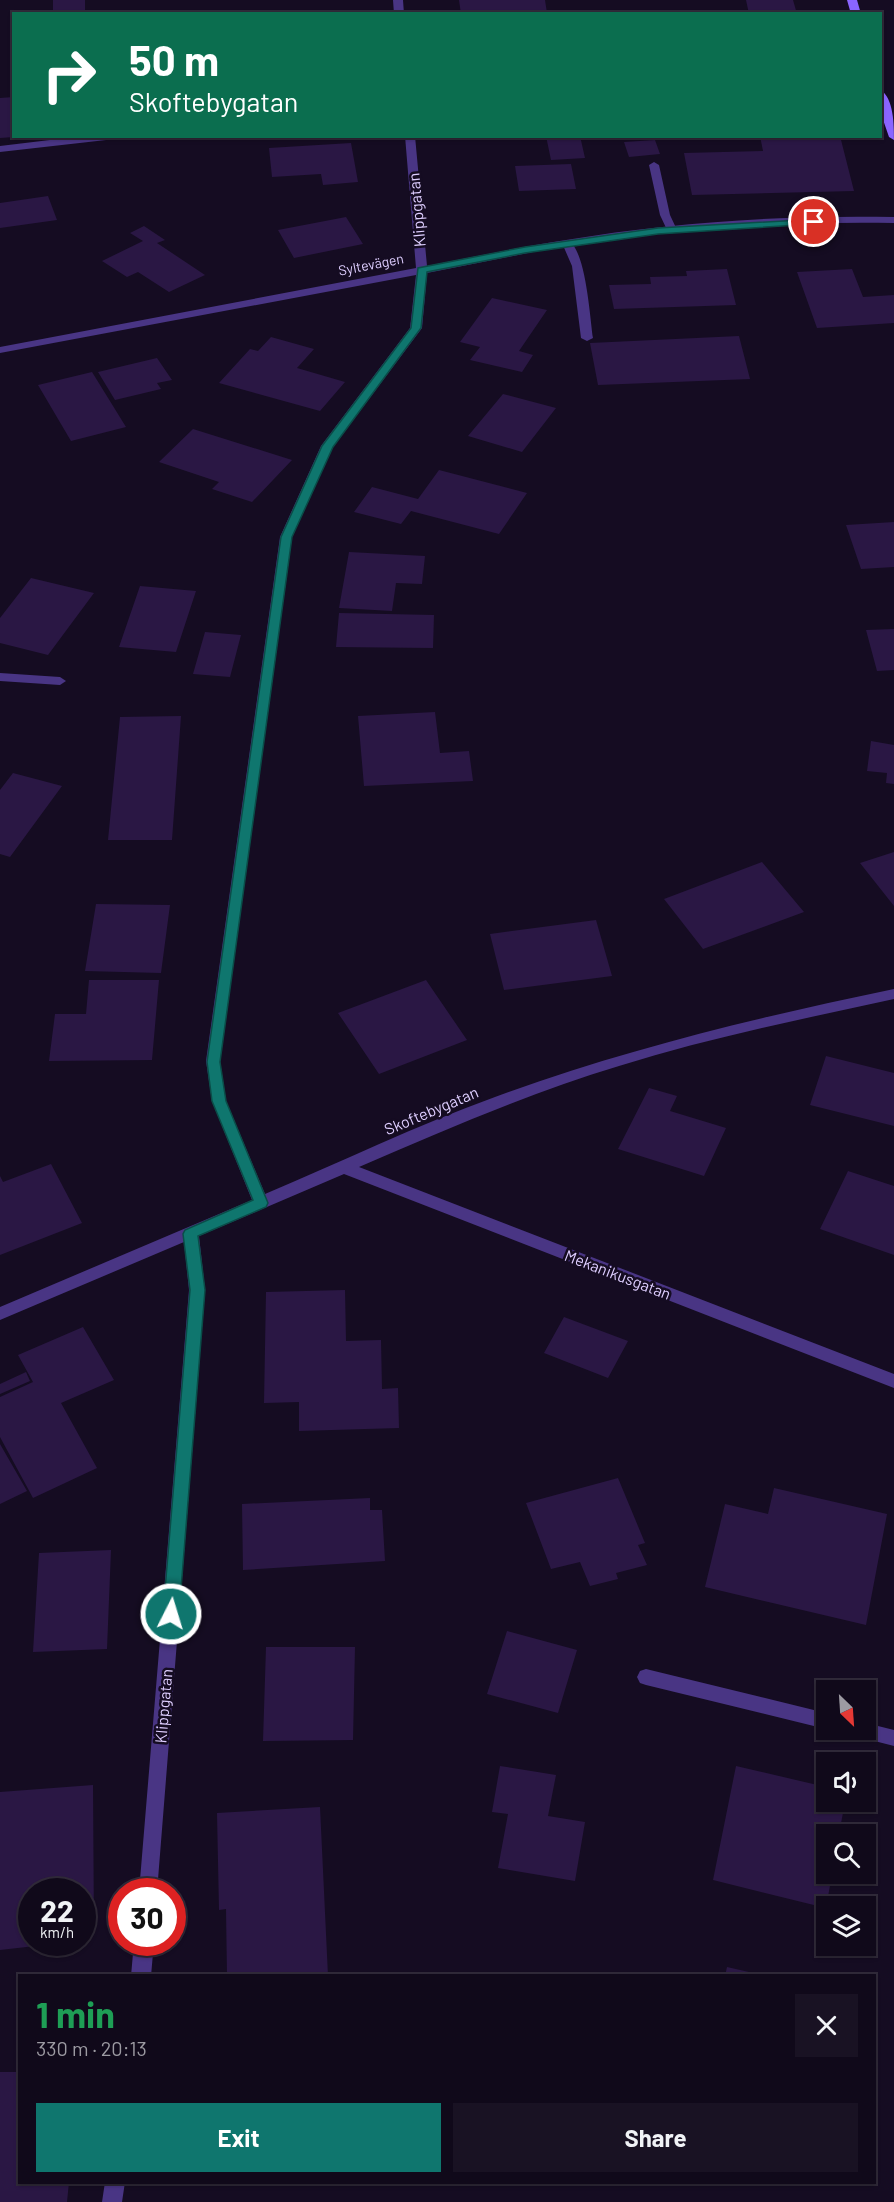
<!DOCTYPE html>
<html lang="en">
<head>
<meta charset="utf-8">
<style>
  body { margin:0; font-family:Barlow,sans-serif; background:#191223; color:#f1f3f6; height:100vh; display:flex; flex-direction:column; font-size:22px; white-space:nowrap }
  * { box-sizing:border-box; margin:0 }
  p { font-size:20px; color:#9c9aa2 }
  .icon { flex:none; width:33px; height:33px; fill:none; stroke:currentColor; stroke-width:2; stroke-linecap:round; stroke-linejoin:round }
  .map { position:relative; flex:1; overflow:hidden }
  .details { position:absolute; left:18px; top:1974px; width:858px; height:210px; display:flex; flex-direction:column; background:#10091a; border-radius:0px; box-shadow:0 2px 4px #0004,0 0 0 2px #302a39 }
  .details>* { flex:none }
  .top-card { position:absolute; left:12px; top:12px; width:870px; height:126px; border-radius:0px; box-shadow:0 2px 4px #0004,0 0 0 2px #302a39; background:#0b6e4f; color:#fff; overflow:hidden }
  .needle { width:39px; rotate:155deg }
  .buttons { position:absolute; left:816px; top:1680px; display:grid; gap:12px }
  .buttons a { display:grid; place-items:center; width:60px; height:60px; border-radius:0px; background:#10091a; box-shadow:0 2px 4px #0004,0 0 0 2px #302a39; font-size:30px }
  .speed { position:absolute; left:18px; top:1878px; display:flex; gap:12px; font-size:30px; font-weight:700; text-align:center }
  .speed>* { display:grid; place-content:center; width:78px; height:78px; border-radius:50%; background:#10091a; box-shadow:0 2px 4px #0004,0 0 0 2px #302a39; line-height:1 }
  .speed small { font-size:15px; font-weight:400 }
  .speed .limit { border:9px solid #d22; background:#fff; color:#111 }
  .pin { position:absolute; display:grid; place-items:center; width:51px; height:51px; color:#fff; margin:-26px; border:3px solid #fff; border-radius:50%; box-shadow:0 2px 6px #0007 }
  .me { position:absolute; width:66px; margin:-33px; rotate:5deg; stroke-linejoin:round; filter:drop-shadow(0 0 4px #0008) }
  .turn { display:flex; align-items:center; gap:21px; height:126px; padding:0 18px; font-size:27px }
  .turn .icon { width:78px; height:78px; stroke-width:2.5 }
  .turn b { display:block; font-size:42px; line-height:51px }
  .round { display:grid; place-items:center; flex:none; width:63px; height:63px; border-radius:0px; background:#191223 }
  .summary { display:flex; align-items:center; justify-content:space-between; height:102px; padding:0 18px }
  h1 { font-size:36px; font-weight:700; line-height:45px; color:#1e9e55 }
  .primary-button { display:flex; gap:12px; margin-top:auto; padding:12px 18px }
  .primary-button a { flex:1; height:69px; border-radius:0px; background:#0f766e; color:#fff; font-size:24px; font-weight:700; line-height:69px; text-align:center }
  .primary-button a+a { background:#191223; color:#f1f3f6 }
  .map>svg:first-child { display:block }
</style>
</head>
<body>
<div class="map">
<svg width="894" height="2202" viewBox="0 0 894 2202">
  <rect width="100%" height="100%" fill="#150c22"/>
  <!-- building -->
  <path fill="#2a1744" d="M53,0H85V12L53,14Z
    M459,0H545L547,13L461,14Z
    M746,0H793L797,14H749Z
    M14,97V137L0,138V98Z
    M546,136H580L585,158L551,160Z
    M760,136H840L854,191L692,195L684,153L763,151Z
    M655,140L660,154L629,157L624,142Z
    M351,143L358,182L323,185L321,174L272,177L269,148Z
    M571,164L576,189L519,191L515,166Z
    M48,196L57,220L0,228V203Z
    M346,217L363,244L294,258L278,230Z
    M144,226L165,240L157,243L205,275L169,292L138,272L127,277L102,261L143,241L130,233Z
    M727,269L736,305L614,309L609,285L651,284L650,277L687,276L686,271Z
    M852,269L863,297L894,295V323L817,328L797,272Z
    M492,298L547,310L519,351L533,355L522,372L470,360L480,347L460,342Z
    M739,336L750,379L598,385L590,343Z
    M271,337L314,349L297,368L345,382L320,411L219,383L250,349L258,351Z
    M157,358L172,380L157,383L161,389L115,400L98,372Z
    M92,372L126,427L71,441L38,385Z
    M503,394L556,408L522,452L468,436Z
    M193,429L292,460L252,502L212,489L219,482L159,462Z
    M439,470L527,493L499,534L411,511L401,524L354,512L372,487L418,499Z
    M894,522V567L861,569L846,525Z
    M349,552L425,556L422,584L396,583L392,611L339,608Z
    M31,578L94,593L48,655L0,643V618Z
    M140,586L196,591L176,652L119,647Z
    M339,613L434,615L433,648L336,647Z
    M894,629V670L877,671L866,630Z
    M205,632L241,635L230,677L193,674Z
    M435,712L440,753L469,751L473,781L364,786L358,716Z
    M181,716L172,840H108L120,717Z
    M871,741L894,745V784L886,783L887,773L867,771Z
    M13,773L62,786L10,857L0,854V790Z
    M894,852V906L860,863Z
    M762,862L804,912L703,949L664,899Z
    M96,904L170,905L161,973L85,971Z
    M596,920L612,976L504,990L490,934Z
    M89,980H159L152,1060L49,1061L55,1014H86Z
    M426,980L467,1040L379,1074L338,1013Z
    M826,1056L894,1073V1126L810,1105Z
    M649,1088L677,1096L670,1111L726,1128L704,1176L618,1149Z
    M51,1164L82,1223L0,1255V1176L3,1182Z
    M848,1171L894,1186V1255L820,1229Z
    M345,1290L346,1341L381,1340L382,1389L398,1388L399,1428L299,1431V1402L264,1403L266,1292Z
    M564,1317L628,1341L608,1378L544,1353Z
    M83,1327L114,1380L61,1403L97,1468L33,1498L0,1437V1397L33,1382L18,1355Z
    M26,1372L30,1381L0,1394V1384Z
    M0,1444L27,1491L0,1504Z
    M618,1478L645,1543L638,1545L647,1565L616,1573L618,1579L590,1586L580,1562L551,1569L526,1503Z
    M774,1488L887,1514L866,1625L705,1587L725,1504L768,1514Z
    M370,1498V1510H382L385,1561L243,1570L242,1504Z
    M111,1550L107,1649L33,1652L39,1553Z
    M507,1631L577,1650L558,1713L487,1694Z
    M266,1647H355L353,1740L263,1741Z
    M500,1766L556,1775L548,1816L585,1822L575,1881L498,1868L508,1814L492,1812Z
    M736,1766L826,1787V1802H845L839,1834H826V1874H832L826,1908L713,1880Z
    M93,1785L94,1934L82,1935V1892H32V1942H44V1945L0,1950V1792Z
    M320,1807L328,1976H227L226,1909L219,1910L217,1813Z
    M727,1967L762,1975V1976H725Z
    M0,2072H20V2182H69L67,2202H0Z"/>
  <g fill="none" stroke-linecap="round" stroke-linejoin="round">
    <!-- lane -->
    <path fill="#493584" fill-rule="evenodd" d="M83,136H120L115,139L0,152V146Z
      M654,162L659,165L670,215L677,230L676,232H668L660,215L649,165Z
      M567,240C586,247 590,319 593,338L587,341L581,338L572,266L562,243Z
      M646,1669L826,1713V1729L646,1685L640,1683L637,1677L640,1671Z
      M866,1723L894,1730V1746L855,1736L852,1730H866Z"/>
    <!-- street -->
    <path fill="#493584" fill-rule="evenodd" d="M393,0H403L404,14H394Z
      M405,136H415L427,266C473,257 520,247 566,240C674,222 785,215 894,217V223C785,221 674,229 566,246C520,254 474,264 427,273L422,328L333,447L292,537L220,1061L226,1101L265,1194C341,1162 417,1125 495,1097C625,1049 759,1017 894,989V999C802,1019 709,1038 619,1066C530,1093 445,1130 359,1167L894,1374V1388L344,1174L199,1236L205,1290L157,1892H139L189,1290L184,1242L0,1320V1307L252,1200L212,1101L206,1061L280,537L321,446L410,328L416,275L0,353V347L416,268Z
      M0,673L60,677L66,681L60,685L0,681Z
      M134,1942H154L151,1976H131Z
      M105,2182H125L122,2202H102Z"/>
    <!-- secondary -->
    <path fill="#8a65ff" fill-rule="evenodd" d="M847,0H857L861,14H851Z
      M880,90C894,97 894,126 894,140L889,137L880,111Z"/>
  </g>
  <!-- route -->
  <path fill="#0f766e" stroke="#0a4d48" stroke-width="1.5" d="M818,219V224H814L658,234L525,253L427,272L421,328L333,447L292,537L220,1062L226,1101L268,1203L266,1207L198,1236L205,1290L179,1614L176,1619L171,1621L165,1619L163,1614L190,1290L183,1234L185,1230L253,1200L212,1101L207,1062L281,537L322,446L411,328L418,268L525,247L658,228Z"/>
  <g text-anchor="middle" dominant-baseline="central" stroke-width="5" stroke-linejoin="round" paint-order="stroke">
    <!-- far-street labels -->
    <g font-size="14" fill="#deceff" stroke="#150c22">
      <text transform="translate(371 264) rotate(-11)">Syltevägen</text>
    </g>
    <!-- street labels -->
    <g font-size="16" fill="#deceff" stroke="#150c22">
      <text transform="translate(416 210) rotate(-95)">Klippgatan</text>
      <text transform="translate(431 1110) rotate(-23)">Skoftebygatan</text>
      <text transform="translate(618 1274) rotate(21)">Mekanikusgatan</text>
      <text transform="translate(163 1706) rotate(-85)">Klippgatan</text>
    </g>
  </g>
</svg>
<div class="buttons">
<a><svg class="needle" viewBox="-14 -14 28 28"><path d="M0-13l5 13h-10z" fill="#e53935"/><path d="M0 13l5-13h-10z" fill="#9c9aa2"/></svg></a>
<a><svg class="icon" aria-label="sound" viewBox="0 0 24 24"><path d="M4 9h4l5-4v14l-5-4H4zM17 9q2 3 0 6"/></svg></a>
<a><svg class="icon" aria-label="search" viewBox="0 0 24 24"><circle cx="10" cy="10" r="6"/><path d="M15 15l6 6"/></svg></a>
<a><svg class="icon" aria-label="layers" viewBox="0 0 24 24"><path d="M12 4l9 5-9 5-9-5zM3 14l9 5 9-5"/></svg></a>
</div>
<div class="speed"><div>22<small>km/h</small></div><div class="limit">30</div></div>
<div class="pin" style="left:814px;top:222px;background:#d93025"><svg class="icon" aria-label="arrive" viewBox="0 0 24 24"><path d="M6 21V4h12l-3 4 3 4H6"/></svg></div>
<svg class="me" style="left:171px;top:1614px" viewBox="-20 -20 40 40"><circle r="17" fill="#0f766e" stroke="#fff" stroke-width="3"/><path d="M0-11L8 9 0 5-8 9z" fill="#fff"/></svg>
<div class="top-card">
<div class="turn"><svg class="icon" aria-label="right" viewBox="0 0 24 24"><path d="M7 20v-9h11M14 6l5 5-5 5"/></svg><div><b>50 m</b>Skoftebygatan</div></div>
</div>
<section class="details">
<div class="summary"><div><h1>1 min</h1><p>330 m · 20:13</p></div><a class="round"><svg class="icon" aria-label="close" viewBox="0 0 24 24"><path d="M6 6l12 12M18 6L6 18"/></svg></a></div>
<div class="primary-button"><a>Exit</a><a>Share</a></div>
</section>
</div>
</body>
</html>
